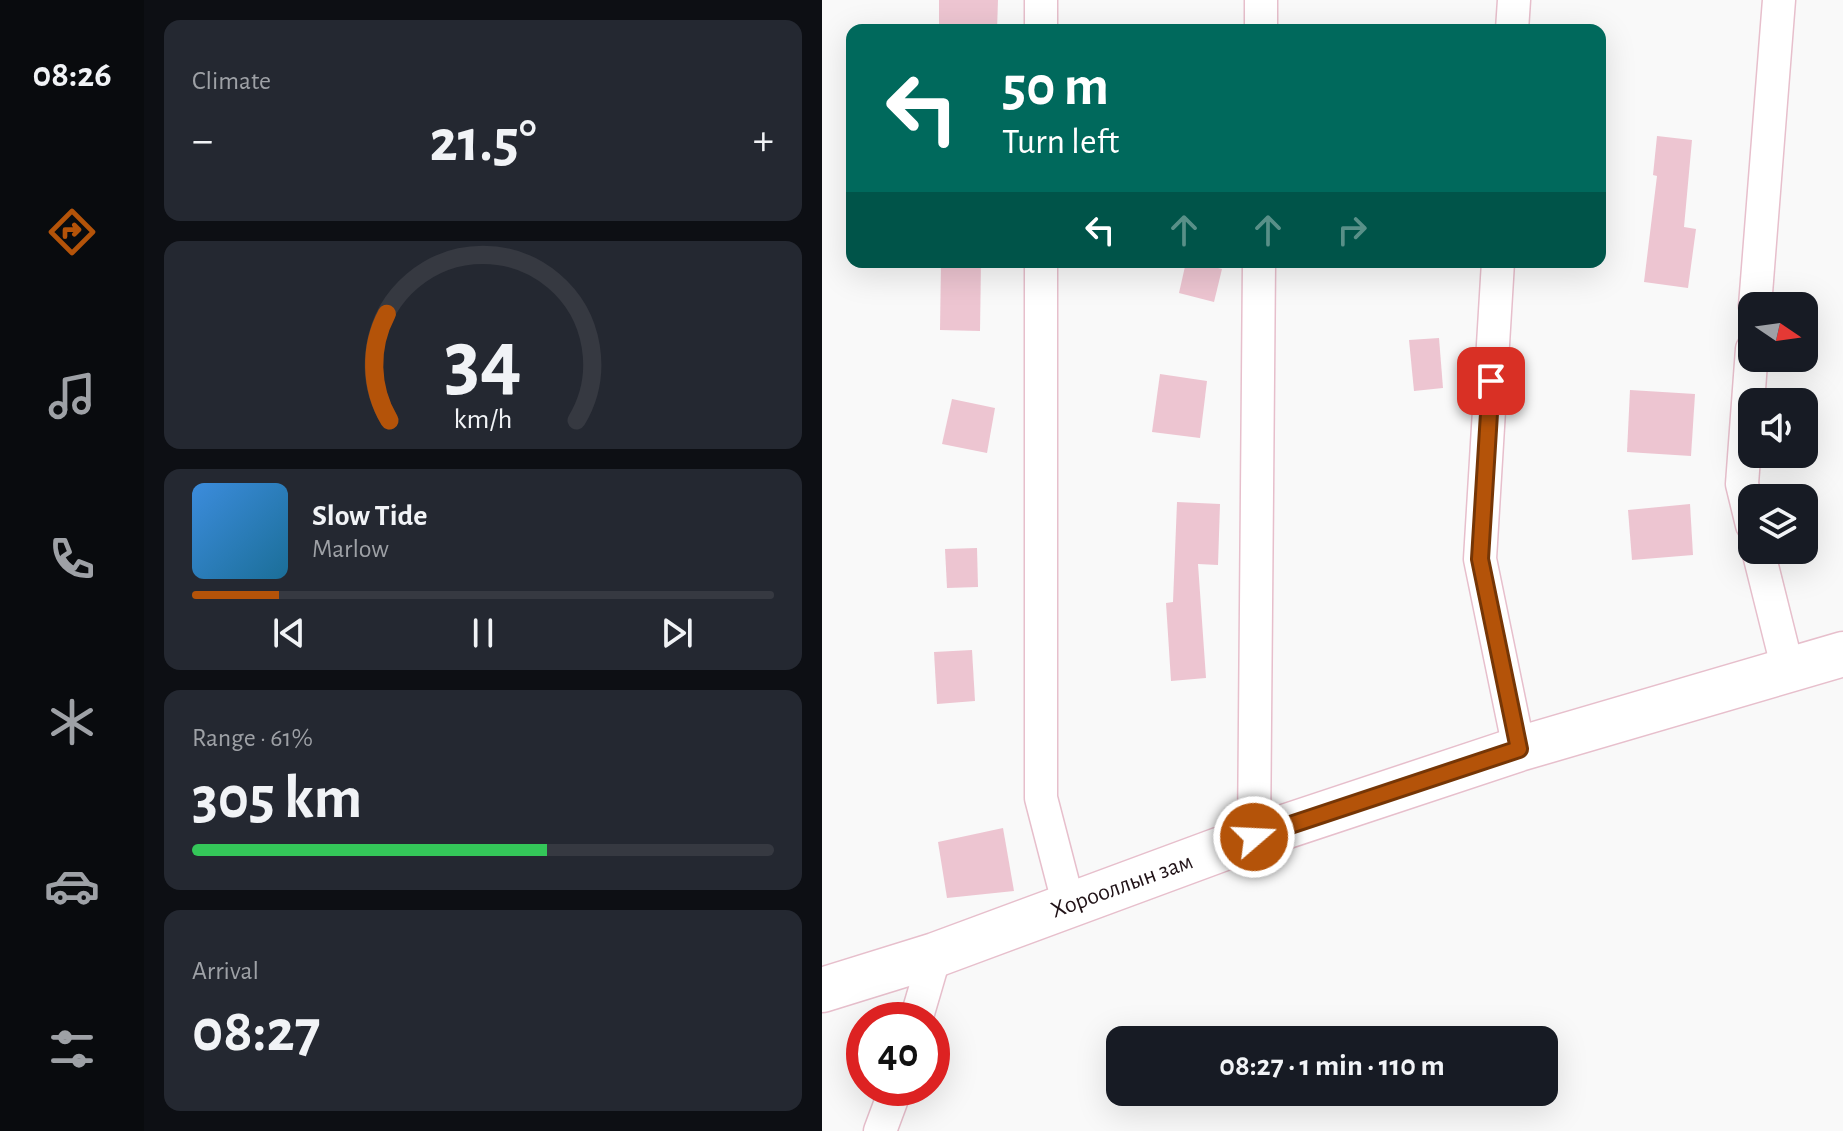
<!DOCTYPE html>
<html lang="en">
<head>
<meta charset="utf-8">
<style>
	:root { --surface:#171b24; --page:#242831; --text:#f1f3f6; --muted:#9ea1a6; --line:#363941; --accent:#b45309 }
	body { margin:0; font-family:"Alegreya Sans",sans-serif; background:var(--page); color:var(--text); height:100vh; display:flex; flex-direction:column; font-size:30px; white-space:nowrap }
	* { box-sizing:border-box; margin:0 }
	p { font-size:26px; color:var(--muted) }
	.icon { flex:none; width:44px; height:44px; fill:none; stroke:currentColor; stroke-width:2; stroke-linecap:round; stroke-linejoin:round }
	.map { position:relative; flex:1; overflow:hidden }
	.sheet { display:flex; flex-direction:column; gap:20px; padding:20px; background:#0d0f14; width:678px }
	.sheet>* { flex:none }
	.banner { position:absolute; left:24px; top:24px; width:760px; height:244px; border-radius:16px; box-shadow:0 8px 32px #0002; background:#00695c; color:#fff; overflow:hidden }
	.needle { width:52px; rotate:103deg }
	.tools { position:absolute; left:916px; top:292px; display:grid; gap:16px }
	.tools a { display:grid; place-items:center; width:80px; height:80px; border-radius:16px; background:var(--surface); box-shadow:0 8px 32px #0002; font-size:40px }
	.speed { position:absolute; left:24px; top:1002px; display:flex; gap:16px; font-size:40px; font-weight:700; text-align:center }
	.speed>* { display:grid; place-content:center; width:104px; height:104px; border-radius:50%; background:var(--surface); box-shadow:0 8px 32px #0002; line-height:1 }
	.speed .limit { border:12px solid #d22; background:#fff; color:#111 }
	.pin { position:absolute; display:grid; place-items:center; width:68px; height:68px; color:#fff; margin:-34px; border-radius:16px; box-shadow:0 4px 12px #0006 }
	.me { position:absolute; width:88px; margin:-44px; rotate:71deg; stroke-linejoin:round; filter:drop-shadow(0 0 6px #0008) }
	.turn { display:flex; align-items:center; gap:28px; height:168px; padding:0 24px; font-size:36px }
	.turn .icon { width:104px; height:104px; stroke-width:2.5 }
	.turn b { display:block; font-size:56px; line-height:68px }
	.lanes { display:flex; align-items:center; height:76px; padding:0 24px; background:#0003; justify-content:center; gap:40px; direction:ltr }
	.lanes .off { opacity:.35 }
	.big { font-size:60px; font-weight:600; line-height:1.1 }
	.sheet .widget { flex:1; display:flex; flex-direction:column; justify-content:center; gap:12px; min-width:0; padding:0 28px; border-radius:16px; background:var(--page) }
	.sheet .dial { align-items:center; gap:0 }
	.dial svg { height:208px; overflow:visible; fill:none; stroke:var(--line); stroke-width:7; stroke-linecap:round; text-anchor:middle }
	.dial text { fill:var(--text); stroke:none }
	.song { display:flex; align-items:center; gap:24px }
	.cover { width:96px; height:96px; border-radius:12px; background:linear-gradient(135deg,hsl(210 70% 55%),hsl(200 70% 35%)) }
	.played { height:8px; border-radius:4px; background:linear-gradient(90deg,var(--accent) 15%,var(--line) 15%) }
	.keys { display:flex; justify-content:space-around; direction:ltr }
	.heat { display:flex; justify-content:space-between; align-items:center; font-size:44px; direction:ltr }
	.charge { height:12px; border-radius:6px; background:linear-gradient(90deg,#34c759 61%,var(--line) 0) }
	.trip { position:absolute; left:284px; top:1026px; width:452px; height:80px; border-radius:16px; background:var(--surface); box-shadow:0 8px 32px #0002; font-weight:600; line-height:80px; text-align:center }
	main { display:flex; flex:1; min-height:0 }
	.tabs { display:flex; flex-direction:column; width:144px; justify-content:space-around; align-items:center; background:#090b0e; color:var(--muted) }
	.tabs .icon { width:56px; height:56px }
	.tabs .on { color:var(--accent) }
	.tabs b { font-size:36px; color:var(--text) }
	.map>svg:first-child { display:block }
	.building { fill:#edc5d1 }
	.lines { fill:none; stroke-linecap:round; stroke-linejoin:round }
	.street-casing { stroke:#e7bfcc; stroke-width:35 }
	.secondary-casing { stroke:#e7bfcc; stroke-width:47 }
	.street { stroke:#fff; stroke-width:32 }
	.secondary { stroke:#fff; stroke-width:44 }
	.route-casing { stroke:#753606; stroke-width:20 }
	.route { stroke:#b45309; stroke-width:14 }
	.labels { text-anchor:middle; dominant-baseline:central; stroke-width:7; stroke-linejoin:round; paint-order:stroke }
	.street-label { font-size:24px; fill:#201217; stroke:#fff }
</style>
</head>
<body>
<main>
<nav class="tabs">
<b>08:26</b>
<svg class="icon on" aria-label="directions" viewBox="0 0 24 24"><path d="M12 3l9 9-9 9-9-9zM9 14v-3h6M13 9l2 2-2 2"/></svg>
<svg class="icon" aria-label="music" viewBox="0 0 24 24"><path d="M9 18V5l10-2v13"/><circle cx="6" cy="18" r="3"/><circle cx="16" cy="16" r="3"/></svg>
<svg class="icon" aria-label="phone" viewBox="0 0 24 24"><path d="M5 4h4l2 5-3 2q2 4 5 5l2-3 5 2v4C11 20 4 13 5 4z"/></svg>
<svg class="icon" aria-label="climate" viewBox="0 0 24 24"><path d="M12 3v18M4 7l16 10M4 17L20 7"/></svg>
<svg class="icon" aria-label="car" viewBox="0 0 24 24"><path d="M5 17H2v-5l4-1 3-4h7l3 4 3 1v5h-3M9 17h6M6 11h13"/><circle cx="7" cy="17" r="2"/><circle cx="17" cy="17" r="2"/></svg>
<svg class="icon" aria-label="filters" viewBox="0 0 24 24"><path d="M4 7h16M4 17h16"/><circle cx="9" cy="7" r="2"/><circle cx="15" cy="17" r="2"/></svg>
</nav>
<section class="sheet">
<div class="widget"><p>Climate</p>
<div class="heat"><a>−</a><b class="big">21.5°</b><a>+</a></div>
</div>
<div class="widget dial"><svg viewBox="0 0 100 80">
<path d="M14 69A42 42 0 1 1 86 69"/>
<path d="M14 69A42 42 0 0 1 13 28" stroke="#b45309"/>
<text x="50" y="56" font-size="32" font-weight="700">34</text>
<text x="50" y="72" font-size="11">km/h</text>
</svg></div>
<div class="widget">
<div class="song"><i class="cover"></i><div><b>Slow Tide</b><p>Marlow</p></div></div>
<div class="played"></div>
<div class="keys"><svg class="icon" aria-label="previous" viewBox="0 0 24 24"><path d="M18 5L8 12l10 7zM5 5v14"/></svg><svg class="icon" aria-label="pause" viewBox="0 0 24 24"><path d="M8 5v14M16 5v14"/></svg><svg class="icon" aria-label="next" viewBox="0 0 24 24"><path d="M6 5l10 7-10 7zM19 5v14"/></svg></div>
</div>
<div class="widget"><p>Range · 61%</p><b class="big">305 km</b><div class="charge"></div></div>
<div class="widget"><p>Arrival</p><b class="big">08:27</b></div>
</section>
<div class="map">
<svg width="1021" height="1131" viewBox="0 0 1021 1131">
	<rect width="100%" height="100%" fill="#f9f9f9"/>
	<g class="building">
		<polygon points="117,0 176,0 175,30 117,30"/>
		<polygon points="835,136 870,140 862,227 874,229 866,288 822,282 835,176 831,175"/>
		<polygon points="119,262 159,262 158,331 118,330"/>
		<polygon points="364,262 372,262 400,269 392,302 357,293"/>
		<polygon points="617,338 621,388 592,391 587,340"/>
		<polygon points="338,374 385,381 378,438 330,432"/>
		<polygon points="808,390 873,394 869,456 805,452"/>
		<polygon points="130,399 173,408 165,453 120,444"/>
		<polygon points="355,502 398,504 396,565 376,564 384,678 349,681 344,603 351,602"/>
		<polygon points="868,504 871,555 810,560 806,510"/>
		<polygon points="155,548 156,587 125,588 123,549"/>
		<polygon points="150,650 153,701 115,704 112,652"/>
		<polygon points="181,828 192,891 125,898 116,842"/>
	</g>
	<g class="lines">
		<g class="street-casing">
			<g id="street">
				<polyline points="219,0 219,30"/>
				<polyline points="439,30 439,0"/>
				<polyline points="690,30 692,0"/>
				<polyline points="219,262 219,798 247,906"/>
				<polyline points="676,262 658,559 697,749"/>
				<polyline points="933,306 957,0"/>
				<polyline points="930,349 920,484 930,525"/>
				<polyline points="936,550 966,670"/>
				<polyline points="432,837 437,262"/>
				<polyline points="94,1020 113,955"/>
				<polyline points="58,1131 74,1088"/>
			</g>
		</g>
		<g class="secondary-casing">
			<polyline id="secondary" points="0,990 113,955 432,837 697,749 1021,654"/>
		</g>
		<use href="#street" class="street"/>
		<use href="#secondary" class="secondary"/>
	</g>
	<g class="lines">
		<g class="route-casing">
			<polyline id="route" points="432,837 697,749 658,559 669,381"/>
		</g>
		<use href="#route" class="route"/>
	</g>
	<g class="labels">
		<g class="street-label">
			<text transform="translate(300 886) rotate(-20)">Хорооллын зам</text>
		</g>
	</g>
</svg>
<div class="tools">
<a><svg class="needle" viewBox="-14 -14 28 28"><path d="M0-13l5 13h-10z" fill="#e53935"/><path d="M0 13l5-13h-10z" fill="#9ea1a6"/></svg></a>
<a><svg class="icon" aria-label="sound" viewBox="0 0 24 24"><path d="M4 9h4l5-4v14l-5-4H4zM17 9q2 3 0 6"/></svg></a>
<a><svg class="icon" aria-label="layers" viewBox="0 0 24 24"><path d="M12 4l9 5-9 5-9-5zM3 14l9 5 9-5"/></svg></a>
</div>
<div class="speed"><div class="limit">40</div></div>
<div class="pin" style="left:669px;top:381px;background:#d93025"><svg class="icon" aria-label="arrive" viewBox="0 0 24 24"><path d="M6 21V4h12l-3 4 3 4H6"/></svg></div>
<svg class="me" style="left:432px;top:837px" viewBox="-20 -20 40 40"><circle r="17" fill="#b45309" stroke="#fff" stroke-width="3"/><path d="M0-11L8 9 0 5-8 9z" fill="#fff"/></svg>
<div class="trip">08:27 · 1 min · 110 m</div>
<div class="banner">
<div class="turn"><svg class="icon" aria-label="left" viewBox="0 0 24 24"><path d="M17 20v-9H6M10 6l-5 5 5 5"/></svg><div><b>50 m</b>Turn left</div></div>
<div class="lanes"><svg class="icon" aria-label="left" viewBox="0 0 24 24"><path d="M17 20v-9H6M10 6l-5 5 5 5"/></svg><svg class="icon off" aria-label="ahead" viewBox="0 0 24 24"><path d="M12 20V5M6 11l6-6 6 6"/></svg><svg class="icon off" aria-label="ahead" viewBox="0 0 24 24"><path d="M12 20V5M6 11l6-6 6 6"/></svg><svg class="icon off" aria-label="right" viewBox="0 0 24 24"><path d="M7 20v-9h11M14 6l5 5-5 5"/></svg></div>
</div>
</div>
</main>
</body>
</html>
